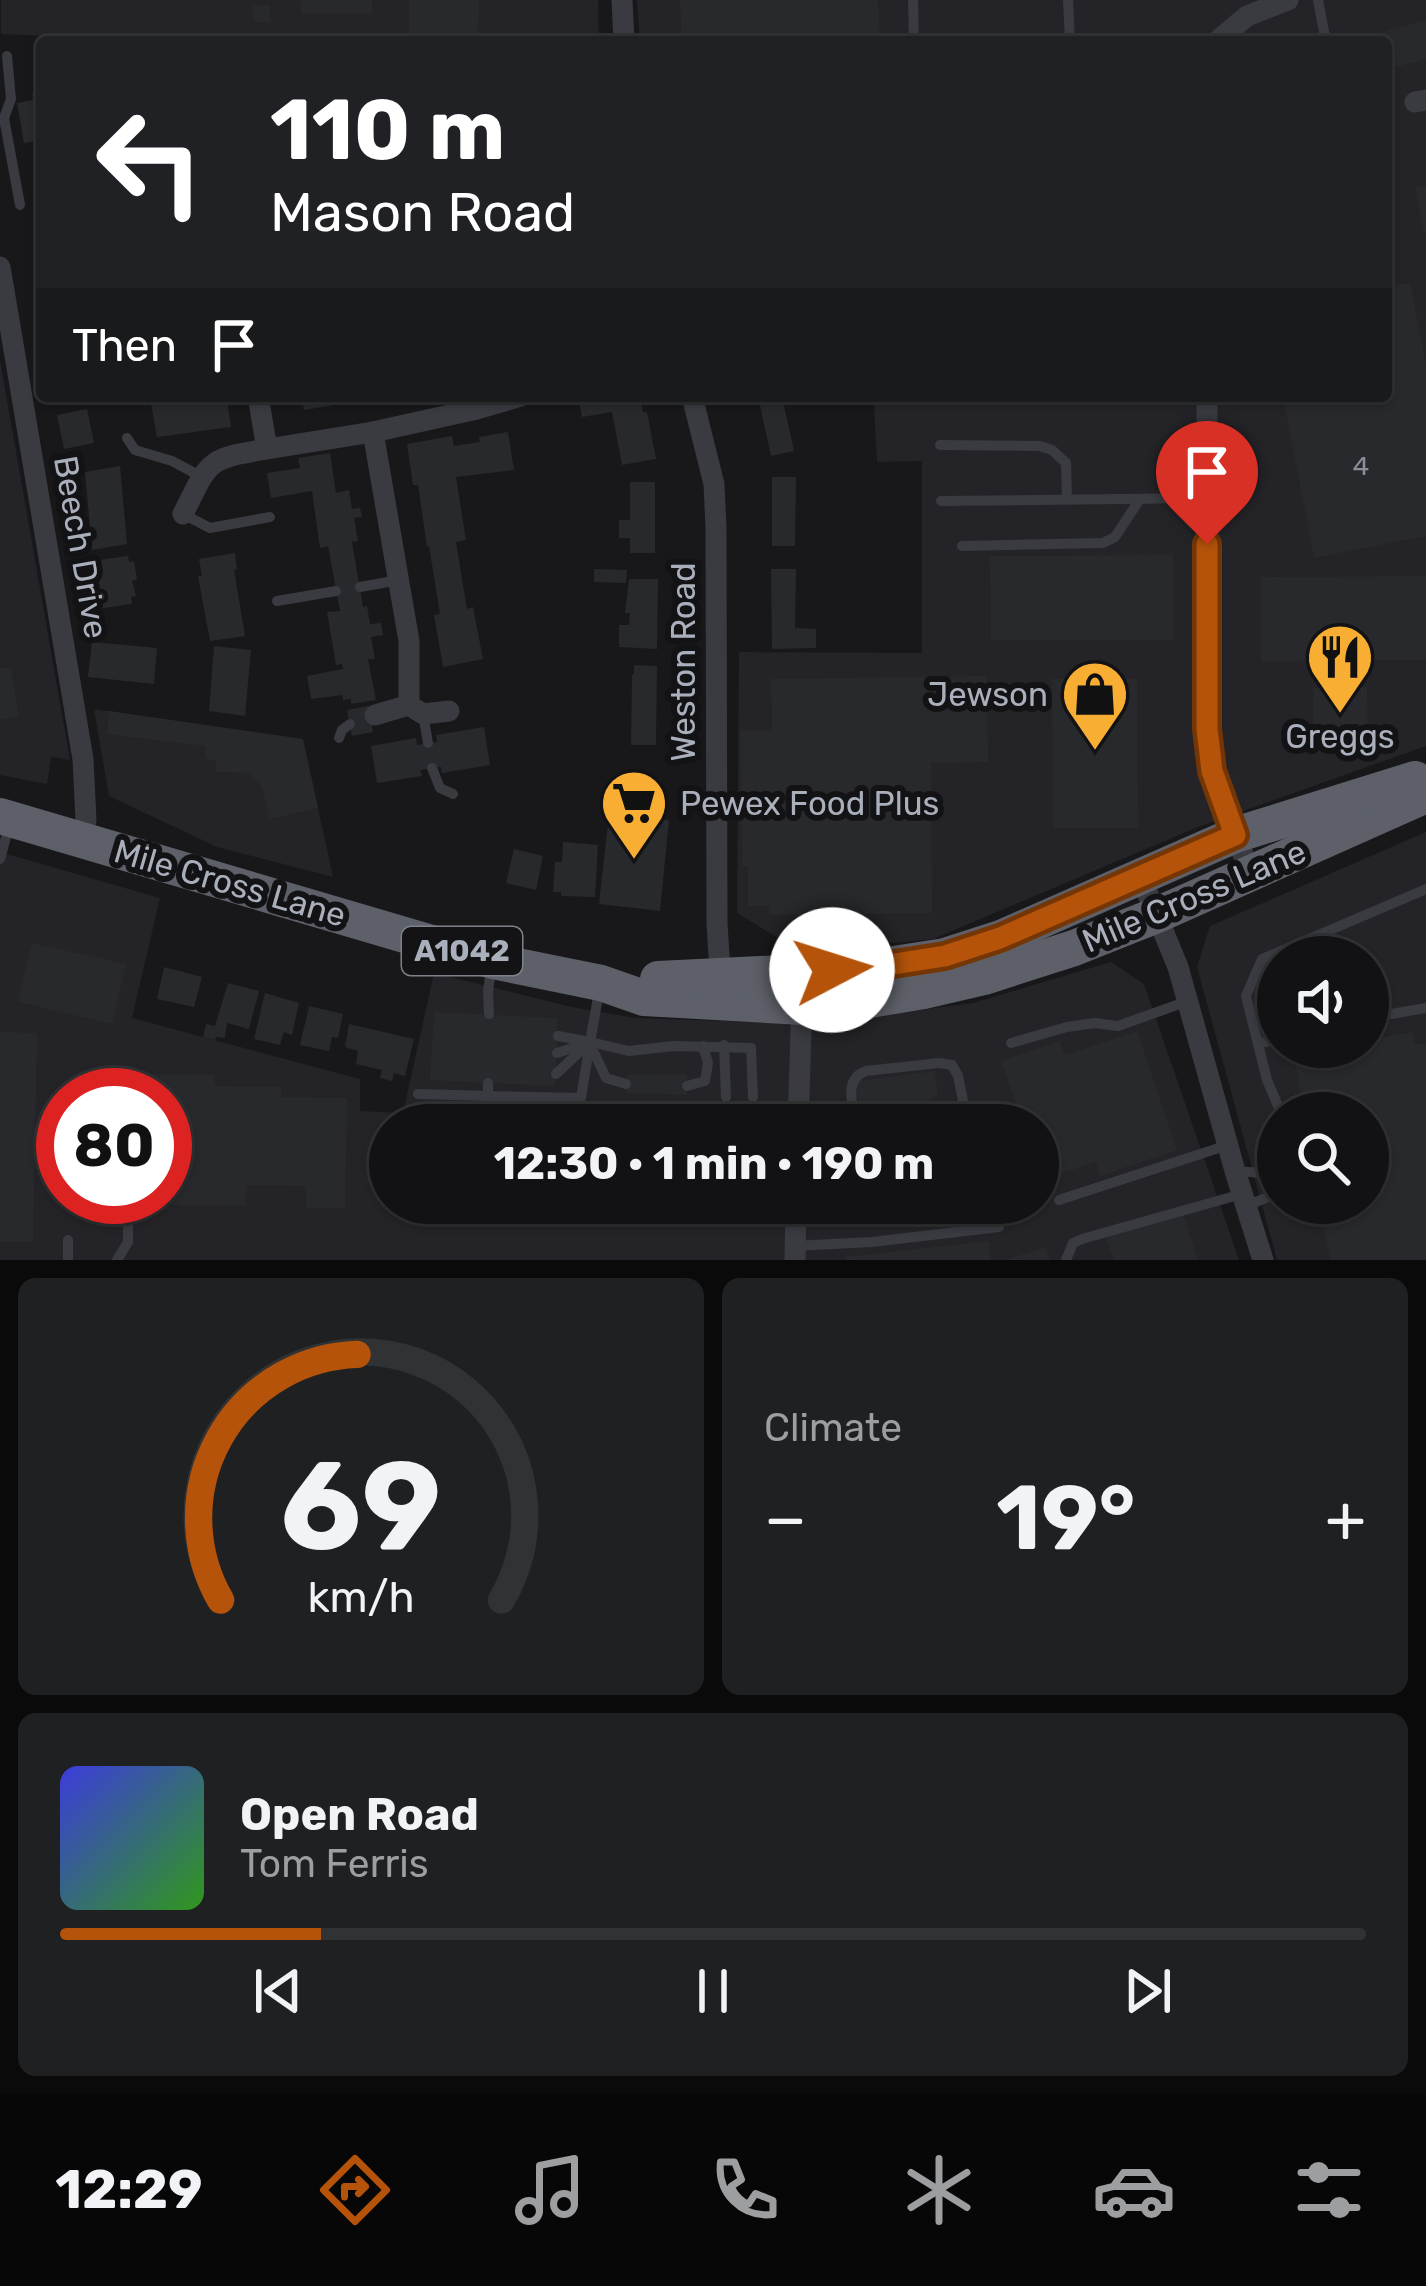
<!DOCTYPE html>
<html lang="en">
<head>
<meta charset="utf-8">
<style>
	:root { --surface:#121214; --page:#1f2022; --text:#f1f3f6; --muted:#9c9ea0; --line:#313234; --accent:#b45309 }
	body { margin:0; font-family:Rubik,sans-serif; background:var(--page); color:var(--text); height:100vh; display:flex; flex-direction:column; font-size:45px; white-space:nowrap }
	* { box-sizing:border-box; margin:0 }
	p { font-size:39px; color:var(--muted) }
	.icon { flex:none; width:66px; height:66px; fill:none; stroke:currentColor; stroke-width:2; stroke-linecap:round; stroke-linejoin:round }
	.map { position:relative; height:1260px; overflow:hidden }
	.details { display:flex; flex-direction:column; gap:18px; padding:18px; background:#0a0a0b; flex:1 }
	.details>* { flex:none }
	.top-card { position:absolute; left:36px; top:36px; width:1356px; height:366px; border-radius:12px; box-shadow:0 3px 9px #0004,0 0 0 3px var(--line); background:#202124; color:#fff; overflow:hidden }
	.tools { position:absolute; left:1257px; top:936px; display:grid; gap:24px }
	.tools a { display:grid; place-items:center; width:132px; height:132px; border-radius:50%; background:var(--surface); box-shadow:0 3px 9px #0004,0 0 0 3px var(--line); font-size:60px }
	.speed { position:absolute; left:36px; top:1068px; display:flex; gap:24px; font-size:60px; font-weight:700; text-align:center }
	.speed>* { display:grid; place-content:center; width:156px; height:156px; border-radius:50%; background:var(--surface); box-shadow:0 3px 9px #0004,0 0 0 3px var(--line); line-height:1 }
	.speed .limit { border:18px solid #d22; background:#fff; color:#111 }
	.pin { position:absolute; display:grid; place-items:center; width:102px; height:102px; color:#fff; margin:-123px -51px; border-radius:50% 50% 50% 0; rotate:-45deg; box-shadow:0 0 12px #0007 }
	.pin .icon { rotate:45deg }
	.me { position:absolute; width:132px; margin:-66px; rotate:85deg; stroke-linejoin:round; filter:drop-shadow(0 0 9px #0008) }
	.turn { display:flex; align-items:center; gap:42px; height:252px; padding:0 36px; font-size:54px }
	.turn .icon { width:156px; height:156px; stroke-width:2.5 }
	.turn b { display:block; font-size:84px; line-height:102px }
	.then { display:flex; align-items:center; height:114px; padding:0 36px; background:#0003; gap:24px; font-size:45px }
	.big { font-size:90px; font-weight:700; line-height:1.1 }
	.details .tile { flex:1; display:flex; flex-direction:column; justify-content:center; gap:18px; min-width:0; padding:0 42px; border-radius:18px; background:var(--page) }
	.details .dial { align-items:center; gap:0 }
	.dial svg { height:312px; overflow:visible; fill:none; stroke:var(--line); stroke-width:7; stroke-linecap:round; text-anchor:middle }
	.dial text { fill:var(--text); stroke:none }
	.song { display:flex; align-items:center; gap:36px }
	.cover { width:144px; height:144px; border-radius:18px; background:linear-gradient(135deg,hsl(240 70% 55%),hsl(110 70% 35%)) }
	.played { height:12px; border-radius:6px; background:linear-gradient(90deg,var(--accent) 20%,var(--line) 20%) }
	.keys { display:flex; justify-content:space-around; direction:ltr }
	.heat { display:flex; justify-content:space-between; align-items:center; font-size:66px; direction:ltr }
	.details .tiles { flex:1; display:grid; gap:18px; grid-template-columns:1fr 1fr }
	.tile:last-child { grid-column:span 2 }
	.trip { position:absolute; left:369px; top:1104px; width:690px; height:120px; border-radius:60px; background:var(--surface); box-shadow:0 3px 9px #0004,0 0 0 3px var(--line); font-weight:700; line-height:120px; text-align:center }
	.tabs { display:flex; height:192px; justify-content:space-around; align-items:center; background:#070708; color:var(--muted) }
	.tabs .icon { width:84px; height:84px }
	.tabs .selected { color:var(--accent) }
	.tabs b { font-size:54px; color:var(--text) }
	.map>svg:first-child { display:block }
	.built { fill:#242428; fill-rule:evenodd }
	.building { fill:#28292c }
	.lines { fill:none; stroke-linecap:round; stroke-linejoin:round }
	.service { stroke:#393b40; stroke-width:10 }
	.minor { stroke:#393b40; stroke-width:21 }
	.trunk { stroke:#5d6068; stroke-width:36 }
	.route-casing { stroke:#753606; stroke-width:30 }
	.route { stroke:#b45309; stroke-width:21 }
	.labels { text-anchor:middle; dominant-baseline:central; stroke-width:12; stroke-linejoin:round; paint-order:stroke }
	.number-label { font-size:27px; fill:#8a8e97 }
	.shield { fill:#131316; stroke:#7d818a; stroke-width:3 }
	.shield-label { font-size:30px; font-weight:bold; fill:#aab0bb }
	.street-label { font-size:33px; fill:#aab0bb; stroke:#131316 }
	.poi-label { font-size:33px; fill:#aab0bb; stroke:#131316; text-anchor:end }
</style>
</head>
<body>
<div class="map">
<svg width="1426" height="1260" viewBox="0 0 1426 1260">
	<rect width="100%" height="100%" fill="#18181b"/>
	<g class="built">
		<polygon points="1,0 598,0 599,42 190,42 1,34"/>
		<polygon points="637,0 1426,0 1426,746 1198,827 933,939 801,952 737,913 739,652 922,653 922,461 877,462 874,403 862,404 861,396 1386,396 1386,42 640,42"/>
		<polygon points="0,360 70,760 51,757 47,784 0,775"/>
		<polygon points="94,709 303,739 333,877 217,847 109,796"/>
		<path d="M1426,832V1260H1277L1197,967L1210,926ZM1278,957H1368V1047H1278ZM1278,1113H1368V1203H1278Z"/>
		<path d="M0,852L160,898L132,1018L360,1079V1111L403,1113L434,973L572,1007L635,1018L757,1022L844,1020L973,1003L1111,962L1144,984L1239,1260H0ZM63,1095H165V1197H63ZM390,1125H1038V1203H390Z"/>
	</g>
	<g class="building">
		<rect x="301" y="0" width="71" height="13"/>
		<polygon points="409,0 479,0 478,42 409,42"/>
		<polygon points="680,0 878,0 880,42 682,42"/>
		<polygon points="270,5 270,22 254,22 253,6"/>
		<polygon points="1426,20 1426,59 1389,69 1386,42 1382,42 1379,33"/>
		<polygon points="42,92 42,140 24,143 17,103 33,100 32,94"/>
		<polygon points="1426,186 1426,233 1424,233 1415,188"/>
		<polygon points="1410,283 1426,365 1426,536 1314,558 1283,396 1386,396 1386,287"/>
		<polygon points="154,396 226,396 231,427 157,437 150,398"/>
		<polygon points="302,396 332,396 334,405 304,410"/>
		<polygon points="578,396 640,396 643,412 647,412 656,459 622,465 612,412 582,417"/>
		<polygon points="758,396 782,396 794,451 771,456"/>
		<polygon points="87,409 94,443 64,449 57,415"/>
		<polygon points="508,432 514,470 456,477 466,540 456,542 467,609 473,607 483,659 443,667 434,615 440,614 429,546 427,547 418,485 413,485 407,444 452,436 454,446 480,442 479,437"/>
		<polygon points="330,453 336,493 349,490 352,509 360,508 362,517 354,518 358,541 352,542 363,607 367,606 370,624 381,623 383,635 371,637 375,659 368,659 376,700 351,704 351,699 343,700 343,695 311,699 307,676 343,669 342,664 336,665 327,612 340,611 328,546 320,548 312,491 271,498 267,473 300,468 298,458"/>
		<polygon points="120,466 127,544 92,550 85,472"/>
		<polygon points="772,477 796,477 795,546 772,546"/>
		<polygon points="630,482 655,482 655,553 630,553 630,538 619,538 619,520 630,520"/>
		<polygon points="235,553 237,569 234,570 245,636 210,641 198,576 202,576 199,559"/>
		<polygon points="1173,555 1174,640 991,640 990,556"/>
		<polygon points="128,556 129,562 134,561 137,580 132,581 136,596 131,597 132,604 97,609 94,594 98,593 92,561"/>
		<polygon points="594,569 627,570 626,583 594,582"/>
		<polygon points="771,569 796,569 795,628 816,629 816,648 772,649"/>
		<polygon points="1426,576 1426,660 1261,661 1261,577"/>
		<polygon points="629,579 658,579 657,649 619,647 619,625 629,625 630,613 625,613"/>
		<polygon points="92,642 157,648 154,684 88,677"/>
		<polygon points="214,646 251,650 245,716 209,711"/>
		<polygon points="634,665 657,666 656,745 631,745 632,675 634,674"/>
		<polygon points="11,667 19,717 0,720 0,669"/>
		<polygon points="987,676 988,762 931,763 932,913 769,915 769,906 748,906 748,866 742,866 740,731 772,731 771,679"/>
		<polygon points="1052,679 1137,679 1138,828 1053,828"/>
		<polygon points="1367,687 1368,744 1313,744 1313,688"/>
		<polygon points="368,706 373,732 352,736 347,710"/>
		<polygon points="109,711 303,739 318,808 270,819 262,787 248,773 215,772 216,761 205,758 206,746 107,734"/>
		<polygon points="484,727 490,765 442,773 441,767 420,770 422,776 377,783 371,746 416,738 417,745 437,742 436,735"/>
		<polygon points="609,814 669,820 660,911 599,904"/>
		<polygon points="563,842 598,845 595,897 561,896 561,892 553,892 555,862 562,862"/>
		<polygon points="514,849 543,856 536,890 506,883"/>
		<polygon points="32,943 126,964 112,1024 18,1002"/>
		<polygon points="164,967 202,977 194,1007 157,999"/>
		<polygon points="228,983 259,991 249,1029 227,1023 225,1038 216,1037 215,1040 203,1037 206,1024 215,1026"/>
		<polygon points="265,993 299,1003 292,1035 284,1032 280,1045 254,1039"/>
		<polygon points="309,1006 343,1014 338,1038 332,1037 329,1051 300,1045"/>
		<polygon points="434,1012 558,1018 555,1086 430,1080"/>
		<polygon points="349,1024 414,1039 405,1076 394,1073 392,1081 380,1078 382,1070 356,1064 358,1051 345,1047"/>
		<polygon points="1137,1031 1177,1150 1100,1176 1096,1162 1041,1180 1038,1171 1038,1125 1023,1125 1001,1061 1060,1041 1065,1055"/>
		<polygon points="0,1032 37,1033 33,1242 0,1242"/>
		<polygon points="1413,1032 1415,1045 1426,1043 1426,1260 1330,1260 1320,1203 1368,1203 1368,1113 1304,1113 1296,1066 1350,1056 1349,1047 1368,1047 1368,1040"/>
		<polygon points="935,1071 938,1096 931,1097 932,1103 946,1100 949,1121 942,1122 943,1125 867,1125 864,1105 859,1105 856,1081"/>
		<polygon points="144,1074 215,1075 214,1086 282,1087 281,1097 347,1098 345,1208 306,1208 306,1186 247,1185 246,1206 172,1205 172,1184 165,1184 165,1095 144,1095"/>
		<polygon points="627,1074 687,1075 687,1095 626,1093"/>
		<polygon points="626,1102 766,1103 766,1125 596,1125 596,1116 626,1116"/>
		<polygon points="1183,1213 1198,1260 1114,1260 1106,1238"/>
		<polygon points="989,1241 991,1260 846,1260 846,1257"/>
		<polygon points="1046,1247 1050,1260 1008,1260 1008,1259"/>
	</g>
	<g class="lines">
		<g class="service">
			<polyline points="913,0 914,42"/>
			<polyline points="1068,0 1070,42"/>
			<polyline points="1318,0 1326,42"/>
			<polyline points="7,56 11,99 4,118 20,205"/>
			<polyline points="127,438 135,450 172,461 202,477"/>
			<polyline points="940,445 1040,446 1052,450 1066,463 1067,499"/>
			<polyline points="941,501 1206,498"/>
			<polyline points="183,514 210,528 270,517"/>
			<polyline points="962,546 1103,543 1115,537 1140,499"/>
			<polyline points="360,587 399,580"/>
			<polyline points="277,601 336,591"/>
			<polyline points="423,714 428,743"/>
			<polyline points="339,738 342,730 350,724"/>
			<polyline points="432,768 440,788 453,794"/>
			<polyline points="0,859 10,823"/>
			<polyline points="489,1014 488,991 491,970"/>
			<polyline points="1368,1018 1426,1008"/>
			<polyline points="558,1036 590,1042 599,992"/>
			<polyline points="1011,1043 1067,1027 1094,1023 1118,1026 1188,1001"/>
			<polyline points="1259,1043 1278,1040"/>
			<polyline points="724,1045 726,1097"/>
			<polyline points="591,1046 606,1078 626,1084"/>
			<polyline points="556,1074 590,1042 557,1053"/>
			<polyline points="488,1083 488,1096 581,1098 590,1042 629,1051 673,1046 751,1048 753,1097"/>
			<polyline points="687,1086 705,1081 708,1063 703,1046"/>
			<polyline points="418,1094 488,1096"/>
			<polyline points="1281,1113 1267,1080 1246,996 1262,959 1426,889"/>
			<path d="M856,1125C853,1105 843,1079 866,1071L939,1063L952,1065L958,1076L965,1111"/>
			<polyline points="1235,1171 1262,1173 1278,1168"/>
			<polyline points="1059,1200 1228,1145"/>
			<polyline points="1246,1206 1278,1193"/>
			<polyline points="68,1240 68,1260"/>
			<polyline points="794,1246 872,1242 999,1227"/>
			<polyline points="117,1260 128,1242 128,1223"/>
			<polyline points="1066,1260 1073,1243 1082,1239 1242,1194"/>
		</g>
		<g class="minor">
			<polyline points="622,0 624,42"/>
			<polyline points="1216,42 1247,16 1288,0"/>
			<polyline points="1415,102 1426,100"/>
			<polyline points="0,267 83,759 86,820 82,840"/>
			<polyline points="258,396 267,449 373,432"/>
			<polyline points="692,396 714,484 716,528 717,924 721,986"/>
			<polyline points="1207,396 1207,729 1212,771 1250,873"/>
			<path d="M183,514C210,460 206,459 267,449"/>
			<polyline points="449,711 423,714 409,705 409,641 373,432 477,409 521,396"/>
			<polyline points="375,715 409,705"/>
			<polyline points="1140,875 1178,967 1235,1171 1263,1260"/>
			<polyline points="798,1125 802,1000"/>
			<polyline points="795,1260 796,1203"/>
		</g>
		<g class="trunk">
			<polyline points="0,816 493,961 601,983 644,998 803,1007 851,1003 924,991 984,977 1074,948 1157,915 1426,795"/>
			<polyline points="658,979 862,969 945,956 1001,938 1235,835 1415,779"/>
		</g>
	</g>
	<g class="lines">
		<g class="route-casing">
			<polyline id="route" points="832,970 862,969 945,956 1000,938 1235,835 1212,771 1207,729 1207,544"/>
		</g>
		<use href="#route" class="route"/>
	</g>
	<defs>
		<g id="restaurant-pin" transform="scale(3.45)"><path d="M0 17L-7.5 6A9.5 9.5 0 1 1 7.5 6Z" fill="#f8ae33" stroke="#131316"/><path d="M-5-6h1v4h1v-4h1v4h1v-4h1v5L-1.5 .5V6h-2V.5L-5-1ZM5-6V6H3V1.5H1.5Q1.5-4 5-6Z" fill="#111"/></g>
		<g id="shop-pin" transform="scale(3.45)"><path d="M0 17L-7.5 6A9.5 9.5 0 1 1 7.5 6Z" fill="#f8ae33" stroke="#131316"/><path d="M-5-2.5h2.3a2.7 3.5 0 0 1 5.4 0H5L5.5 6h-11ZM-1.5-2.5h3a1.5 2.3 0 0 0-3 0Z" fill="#111"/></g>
		<g id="supermarket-pin" transform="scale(3.45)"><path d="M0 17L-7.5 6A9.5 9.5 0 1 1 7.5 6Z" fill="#f8ae33" stroke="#131316"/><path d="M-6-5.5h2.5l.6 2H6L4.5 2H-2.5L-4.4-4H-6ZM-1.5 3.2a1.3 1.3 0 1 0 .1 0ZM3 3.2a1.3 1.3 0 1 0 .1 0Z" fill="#111"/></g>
	</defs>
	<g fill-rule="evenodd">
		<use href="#restaurant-pin" x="1340" y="657"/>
		<use href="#shop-pin" x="1095" y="694"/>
		<use href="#supermarket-pin" x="634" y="803"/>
	</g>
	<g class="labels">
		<g class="number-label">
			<text x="1361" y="466">4</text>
		</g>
		<rect class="shield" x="402" y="927" width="120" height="48" rx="9"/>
		<g class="shield-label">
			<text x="462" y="951">A1042</text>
		</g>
		<g class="street-label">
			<text transform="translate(81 547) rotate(80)">Beech Drive</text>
			<text transform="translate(683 662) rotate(-90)">Weston Road</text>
			<text transform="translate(230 883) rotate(16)">Mile Cross Lane</text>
			<text transform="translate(1194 896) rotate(-23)">Mile Cross Lane</text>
		</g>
		<g class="poi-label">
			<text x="1048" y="694">Jewson</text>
			<text x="1340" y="736" text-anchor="middle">Greggs</text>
			<text x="680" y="803" text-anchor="start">Pewex Food Plus</text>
		</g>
	</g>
</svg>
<div class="tools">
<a><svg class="icon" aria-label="sound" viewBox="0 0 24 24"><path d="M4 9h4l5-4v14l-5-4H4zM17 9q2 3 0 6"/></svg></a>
<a><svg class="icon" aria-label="search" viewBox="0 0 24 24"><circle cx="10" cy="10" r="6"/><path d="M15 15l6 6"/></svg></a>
</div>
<div class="speed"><div class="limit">80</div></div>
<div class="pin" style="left:1207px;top:544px;background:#d93025"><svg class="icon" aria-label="arrive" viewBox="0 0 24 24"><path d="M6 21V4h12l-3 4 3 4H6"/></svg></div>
<svg class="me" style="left:832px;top:970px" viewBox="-20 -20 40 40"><circle r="19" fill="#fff"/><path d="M0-13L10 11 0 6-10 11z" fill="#b45309"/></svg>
<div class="trip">12:30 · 1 min · 190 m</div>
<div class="top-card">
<div class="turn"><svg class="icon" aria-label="left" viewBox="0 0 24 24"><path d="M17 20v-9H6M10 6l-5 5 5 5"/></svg><div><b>110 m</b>Mason Road</div></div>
<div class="then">Then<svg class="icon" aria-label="arrive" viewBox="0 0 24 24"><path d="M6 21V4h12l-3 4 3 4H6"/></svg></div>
</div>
</div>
<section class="details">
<div class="tiles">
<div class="tile dial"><svg viewBox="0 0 100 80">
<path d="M14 69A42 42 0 1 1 86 69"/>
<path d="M14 69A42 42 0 0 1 49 6" stroke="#b45309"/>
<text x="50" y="56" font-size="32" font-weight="700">69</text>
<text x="50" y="72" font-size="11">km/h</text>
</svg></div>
<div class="tile"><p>Climate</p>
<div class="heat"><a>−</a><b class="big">19°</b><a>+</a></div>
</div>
<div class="tile">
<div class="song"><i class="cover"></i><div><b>Open Road</b><p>Tom Ferris</p></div></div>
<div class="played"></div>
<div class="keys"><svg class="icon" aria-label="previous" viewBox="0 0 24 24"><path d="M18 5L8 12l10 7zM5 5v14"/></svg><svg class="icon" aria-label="pause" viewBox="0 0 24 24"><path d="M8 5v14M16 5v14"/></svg><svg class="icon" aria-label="next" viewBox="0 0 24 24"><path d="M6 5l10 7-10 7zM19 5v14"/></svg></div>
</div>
</div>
</section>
<nav class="tabs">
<b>12:29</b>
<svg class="icon selected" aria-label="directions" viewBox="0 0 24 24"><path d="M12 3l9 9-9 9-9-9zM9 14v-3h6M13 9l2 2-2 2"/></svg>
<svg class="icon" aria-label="music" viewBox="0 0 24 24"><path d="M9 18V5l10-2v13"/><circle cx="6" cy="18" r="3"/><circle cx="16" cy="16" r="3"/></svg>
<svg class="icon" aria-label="phone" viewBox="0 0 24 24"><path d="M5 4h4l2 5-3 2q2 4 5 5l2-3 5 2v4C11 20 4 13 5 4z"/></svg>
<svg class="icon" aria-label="climate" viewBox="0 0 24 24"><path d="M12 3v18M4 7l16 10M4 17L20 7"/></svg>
<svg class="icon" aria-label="car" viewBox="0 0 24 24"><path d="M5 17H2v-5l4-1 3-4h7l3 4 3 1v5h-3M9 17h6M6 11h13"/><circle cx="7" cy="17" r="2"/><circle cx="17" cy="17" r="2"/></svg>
<svg class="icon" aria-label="filters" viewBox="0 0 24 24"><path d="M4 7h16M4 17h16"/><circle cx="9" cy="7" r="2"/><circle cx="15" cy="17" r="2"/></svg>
</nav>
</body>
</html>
